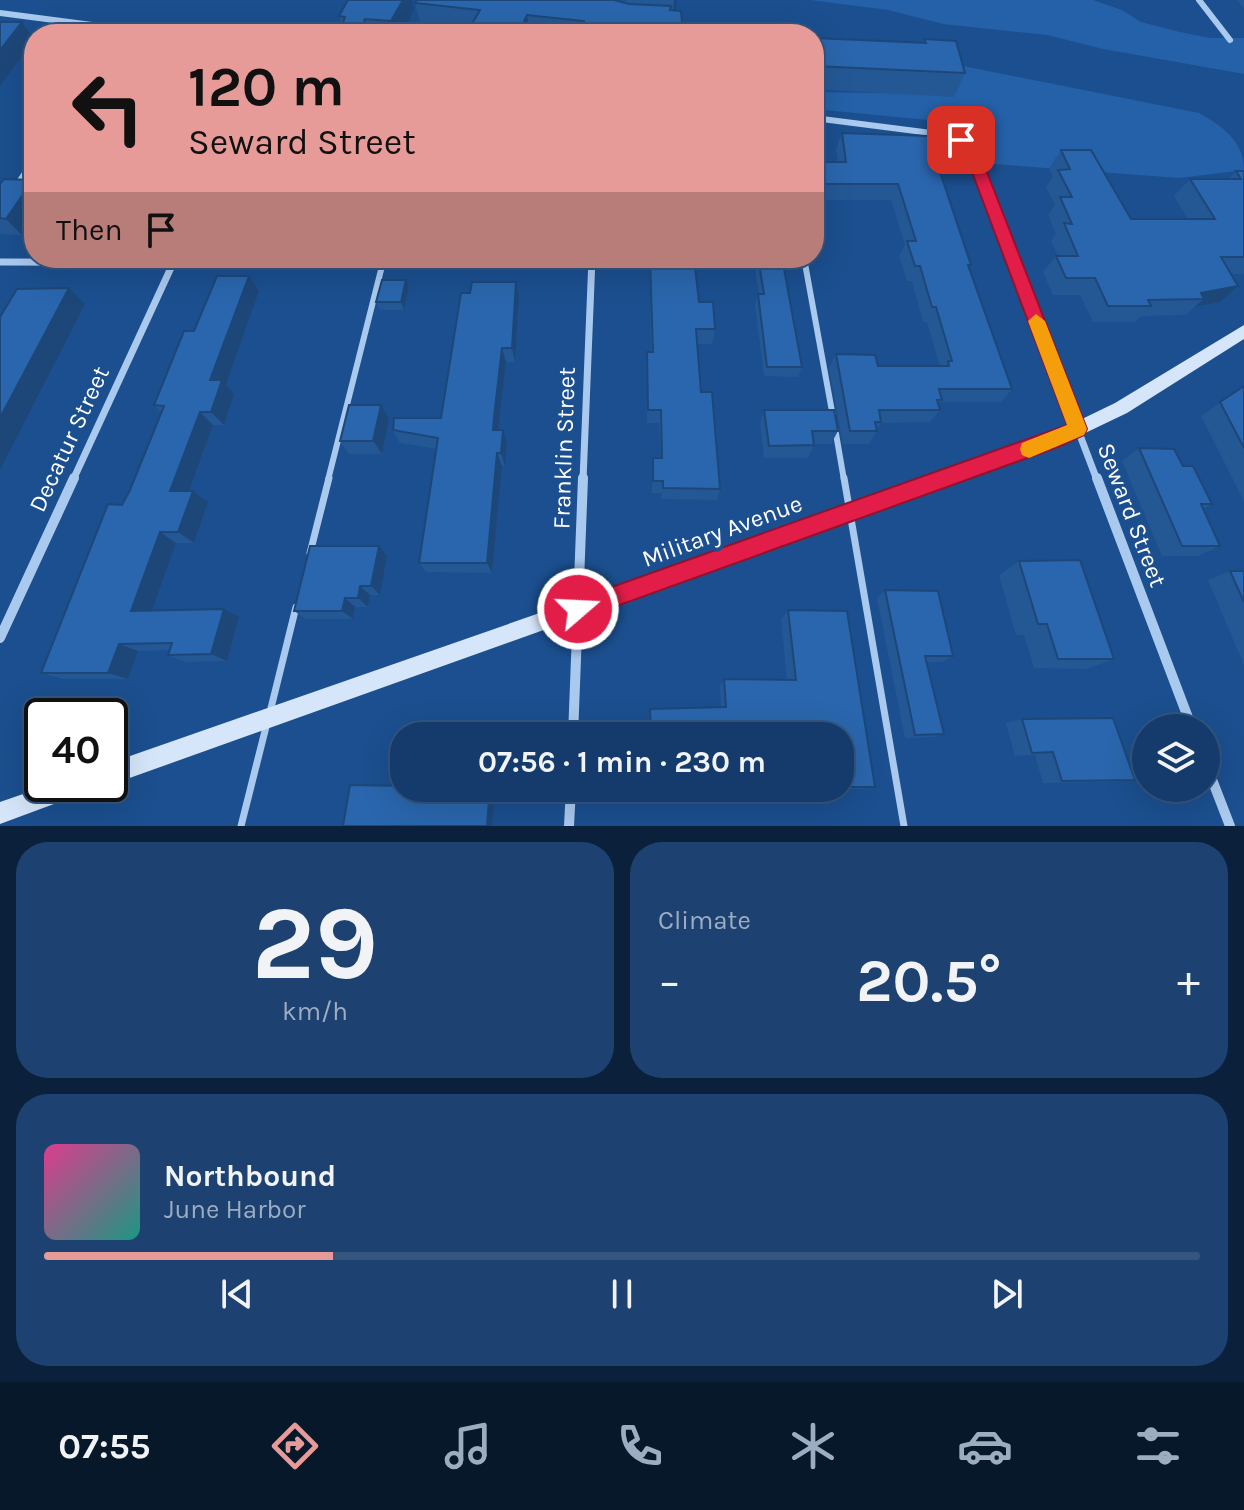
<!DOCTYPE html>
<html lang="en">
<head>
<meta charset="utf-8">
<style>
	:root { --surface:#143b6b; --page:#1d4271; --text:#f1f3f6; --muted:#9dadc1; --line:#33557e; --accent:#e69b98 }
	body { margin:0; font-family:Karla,sans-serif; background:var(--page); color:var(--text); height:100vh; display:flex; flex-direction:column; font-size:30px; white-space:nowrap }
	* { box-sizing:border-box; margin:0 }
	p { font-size:26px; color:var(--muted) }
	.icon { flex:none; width:44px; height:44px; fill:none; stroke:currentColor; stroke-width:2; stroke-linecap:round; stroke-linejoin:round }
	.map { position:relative; height:826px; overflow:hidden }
	.drawer { display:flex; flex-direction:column; gap:16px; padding:16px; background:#0b203b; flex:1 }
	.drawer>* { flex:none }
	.guide { position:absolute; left:24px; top:24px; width:800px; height:244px; border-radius:32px; box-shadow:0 8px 32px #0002,0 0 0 2px var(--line); background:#e69b98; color:#111; overflow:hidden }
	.buttons { position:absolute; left:1132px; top:714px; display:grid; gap:16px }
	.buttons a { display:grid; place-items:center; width:88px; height:88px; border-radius:50%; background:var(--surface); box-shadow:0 8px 32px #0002,0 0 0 2px var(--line); font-size:40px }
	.speed { position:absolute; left:24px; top:698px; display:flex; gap:16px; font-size:40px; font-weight:700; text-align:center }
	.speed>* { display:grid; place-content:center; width:104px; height:104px; border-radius:50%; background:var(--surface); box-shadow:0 8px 32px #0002,0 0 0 2px var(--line); line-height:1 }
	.speed .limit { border:4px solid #111; border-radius:12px; background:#fff; color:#111 }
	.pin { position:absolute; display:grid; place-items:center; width:68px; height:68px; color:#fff; margin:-34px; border-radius:16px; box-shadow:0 4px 12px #0006 }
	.me { position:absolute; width:88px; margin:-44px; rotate:71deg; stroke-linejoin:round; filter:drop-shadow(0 0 6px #0008) }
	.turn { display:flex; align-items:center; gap:28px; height:168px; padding:0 32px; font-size:36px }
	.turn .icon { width:104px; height:104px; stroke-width:2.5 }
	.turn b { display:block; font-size:56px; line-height:68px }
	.then { display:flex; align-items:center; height:76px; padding:0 32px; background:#0003; gap:16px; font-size:30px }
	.big { font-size:60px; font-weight:700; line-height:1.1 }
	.drawer .card { flex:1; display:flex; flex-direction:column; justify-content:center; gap:12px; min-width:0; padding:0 28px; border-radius:32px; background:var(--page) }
	.drawer .dial { align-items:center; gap:0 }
	.dial b { font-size:104px; line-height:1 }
	.song { display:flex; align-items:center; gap:24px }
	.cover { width:96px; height:96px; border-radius:12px; background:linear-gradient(135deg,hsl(330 70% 55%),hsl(170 70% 35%)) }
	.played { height:8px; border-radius:4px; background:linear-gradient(90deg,var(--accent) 25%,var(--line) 25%) }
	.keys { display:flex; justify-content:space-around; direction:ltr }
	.heat { display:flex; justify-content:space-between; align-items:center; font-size:44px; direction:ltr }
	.drawer .tiles { flex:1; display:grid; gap:16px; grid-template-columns:1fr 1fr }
	.card:last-child { grid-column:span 2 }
	.trip { position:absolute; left:390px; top:722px; width:464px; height:80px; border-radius:32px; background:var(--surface); box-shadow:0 8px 32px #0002,0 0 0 2px var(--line); font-weight:700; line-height:80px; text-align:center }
	.tabs { display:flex; height:128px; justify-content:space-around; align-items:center; background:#08182b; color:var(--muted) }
	.tabs .icon { width:56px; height:56px }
	.tabs .on { color:var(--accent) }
	.tabs b { font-size:36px; color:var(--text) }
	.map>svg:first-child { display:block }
	.green { fill:#2461a8 }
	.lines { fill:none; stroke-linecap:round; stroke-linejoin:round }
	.lane-far2 { stroke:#a9c9ee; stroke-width:4 }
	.lane-far1 { stroke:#a9c9ee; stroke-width:6 }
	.lane { stroke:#a9c9ee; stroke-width:7 }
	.street-far2 { stroke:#a9c9ee; stroke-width:6 }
	.street-far1 { stroke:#a9c9ee; stroke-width:7 }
	.street { stroke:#a9c9ee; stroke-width:10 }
	.secondary { fill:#d6e6fa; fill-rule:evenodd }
	.wall { fill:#245895 }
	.shaded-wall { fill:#1d4779 }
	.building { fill:#2a66ad; stroke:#1d4779; stroke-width:2 }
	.route { fill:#e11d48; stroke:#92132f; stroke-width:2 }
	.slow { fill:#f59e0b }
	.labels { text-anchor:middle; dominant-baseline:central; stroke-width:8; stroke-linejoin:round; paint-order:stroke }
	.street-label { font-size:24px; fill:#fff; stroke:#1b4f8f }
</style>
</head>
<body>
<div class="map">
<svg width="1244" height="826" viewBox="0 0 1244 826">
	<rect width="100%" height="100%" fill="#1b4f8f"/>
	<g class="green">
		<polygon points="810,0 1093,0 1122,10 1141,22 1180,32 1210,38 1244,38 1244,74 1103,49 1047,35 943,24 888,10"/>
		<path d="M943,62L1199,113C1222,126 1244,141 1244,170L1179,178L994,164L980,134L959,123L814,109V92L933,94Z"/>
	</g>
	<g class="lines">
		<g class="lane-far2">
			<polyline points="674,24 733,25 765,34"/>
			<polyline points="15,186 34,158"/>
		</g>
		<g class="lane-far1">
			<polyline points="804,258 833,417"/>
			<polyline points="835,428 844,480"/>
			<polyline points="328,480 384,258"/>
		</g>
		<g class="lane">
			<polyline points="844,478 904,826"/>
			<polyline points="310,553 329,478"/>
			<polyline points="270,712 296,607"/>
			<polyline points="241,826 267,723"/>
		</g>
		<g class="street-far2">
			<polyline points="1199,0 1230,40"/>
			<polyline points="0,13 161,34"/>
			<polyline points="814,118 947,135 967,143 994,211"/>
		</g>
		<g class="street-far1">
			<polyline points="994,209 1097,480"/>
			<polyline points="0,262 592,264"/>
			<polyline points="73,480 175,259"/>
			<polyline points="583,480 592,258"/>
		</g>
		<g class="street">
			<polyline points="1097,478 1192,728"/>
			<polyline points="0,638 74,478"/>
			<polyline points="573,736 583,478"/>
			<polyline points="1206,764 1230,826"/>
			<polyline points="569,826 571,788"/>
		</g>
		<g class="secondary">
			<polygon points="1244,325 1244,339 1127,413 1058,446 110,785 109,784 110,763 1047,436 1115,403"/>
			<polygon points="52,784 93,784 89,791 0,824 0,802"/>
		</g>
	</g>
	<g class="wall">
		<polygon points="626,0 677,0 675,11 683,34 466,34 468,31 421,26 415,3 626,3"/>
		<polygon points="1237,0 1244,0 1244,9"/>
		<polygon points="414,10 402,34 339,34 342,25 339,16"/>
		<polygon points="814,38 923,43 924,39 965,73 954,97 814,89"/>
		<polygon points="842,133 928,136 971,265 969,268 1012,389 1001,402 940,402 938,405 940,410 930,422 881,423 877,429 877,431 869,444 843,444 829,368 836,354 878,366 940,366 927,322 923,322 912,281 907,281 899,256 905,245 891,200 814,200 814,162 838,162 836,149"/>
		<polygon points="1061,150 1131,219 1188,219 1174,196 1190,179 1229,179 1236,171 1244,171 1244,274 1231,274 1220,302 1194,307 1186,315 1141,316 1135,322 1093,322 1080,295 1053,295 1043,272 1056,256 1058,256 1051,241 1056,234 1048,215 1055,205 1046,187 1053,177 1049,168"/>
		<polygon points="0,184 22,235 0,234"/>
		<polygon points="649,258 694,258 699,302 715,329 712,344 697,344 701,392 720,489 717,500 661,499 662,493 652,493 653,458 661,458 659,423 647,423 647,352 651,352"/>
		<polygon points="754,258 782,258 802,367 798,377 764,376 755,305 758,294 759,294 756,276"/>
		<polygon points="516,282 519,297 515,362 506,362 498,430 507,443 505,466 502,466 492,573 426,572 419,563 437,449 400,443 393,430 441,418 470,293"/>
		<polygon points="409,288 404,310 380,310 376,302"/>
		<polygon points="259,291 226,385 234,394 224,425 213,425 189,491 193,491 208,502 194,543 176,543 152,610 239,617 227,661 185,662 168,655 170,650 138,651 128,679 63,679 41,673 130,490 161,412 154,405 194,331"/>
		<polygon points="1244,386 1244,501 1201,416"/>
		<polygon points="764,410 838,431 831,444 814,444 808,458 764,458 760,423"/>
		<polygon points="389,419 382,454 349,454 340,441"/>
		<polygon points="1139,448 1183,466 1212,504 1203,509 1220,546 1198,556 1162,556 1122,461"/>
		<polygon points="387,556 380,595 370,595 368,607 355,607 353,619 306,619 294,611"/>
		<polygon points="1019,561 1114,659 1087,669 1034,668 1024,635 1016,635 999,575"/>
		<polygon points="1230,571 1244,571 1244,665 1208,580"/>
		<polygon points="885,590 953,656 942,662 926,662 944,734 933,737 905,738 877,598"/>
		<polygon points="788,610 875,787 862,789 799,789 840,788 840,736 650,736 649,714 650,709 721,707 720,686 724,679 787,680 781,620"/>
		<polygon points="1022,719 1135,780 1113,782 1043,783 1035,755 1015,756 1006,723"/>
		<polygon points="652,788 706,788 706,790 702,792 652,793"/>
	</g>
	<g class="shaded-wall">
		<polygon points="403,0 412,0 414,10 402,34 394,34 391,21"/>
		<polygon points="674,0 677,0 676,7 673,18"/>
		<polygon points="527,15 530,34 518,34"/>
		<polygon points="365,19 369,34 360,34"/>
		<polygon points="22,22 34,40 0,86 0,50"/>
		<polygon points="33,180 34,217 22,235 6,219"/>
		<polygon points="249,276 259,291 226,385 234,394 224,425 211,412 210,380"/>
		<polygon points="406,280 409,288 404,310 401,302"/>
		<polygon points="516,282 519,297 515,362 512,348"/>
		<polygon points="1238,286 1220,302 1194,307 1204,299 1201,293"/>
		<polygon points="69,288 85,304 0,470 0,418"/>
		<polygon points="502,348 506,362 498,430 493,430 494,417"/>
		<polygon points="381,405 389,419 382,454 373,441"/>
		<polygon points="200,412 213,425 185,502 170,491"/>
		<polygon points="503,430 507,443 505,466 501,453"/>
		<polygon points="497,453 502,466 492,573 487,563"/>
		<polygon points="193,491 208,502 194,543 178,532"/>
		<polygon points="160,532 176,543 149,619 131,611"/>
		<polygon points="379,546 387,556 380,595 371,586"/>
		<polygon points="360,586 370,595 368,607 358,598"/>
		<polygon points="345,598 355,607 353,619 342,611"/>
		<polygon points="224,609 239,617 227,661 211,654"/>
		<polygon points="119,644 138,651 128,679 108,673"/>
		<polygon points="490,788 496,788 492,826 487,826"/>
	</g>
	<g class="building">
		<polygon points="348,0 403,0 391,21 365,19 360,34 339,34 345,17 339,16"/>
		<polygon points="417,0 614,0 629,4 671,6 670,10 681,11 683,34 580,34 584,21 527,15 518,34 466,34 480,10 415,3"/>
		<polygon points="0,22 22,22 0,50"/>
		<polygon points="814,38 926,43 924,39 956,41 965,73 814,66"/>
		<polygon points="842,133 928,136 971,265 968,265 1012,389 939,389 942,400 937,400 940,410 879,410 881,422 875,422 877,431 850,431 836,354 875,355 878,366 949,366 948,361 952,361 936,307 932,307 920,266 915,266 907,241 916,241 898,184 816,184 814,162 846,162"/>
		<polygon points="1061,150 1091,150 1131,219 1215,219 1190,179 1241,179 1236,171 1244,171 1244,257 1221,257 1238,286 1201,293 1204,299 1148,300 1151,306 1108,306 1095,278 1066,278 1056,256 1078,256 1064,223 1072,224 1060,197 1072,197 1058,170 1070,169"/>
		<polygon points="4,179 33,180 6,219 0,218 0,184"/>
		<polygon points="650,258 694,258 699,302 713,302 715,329 696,329 701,392 712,392 720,489 663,488 663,481 653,481 653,458 662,458 661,410 648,410 647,352 653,352"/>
		<polygon points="758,258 782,258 802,367 767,367 758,294 764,294"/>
		<polygon points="217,276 249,276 210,380 222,380 211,412 200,412 170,491 193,491 178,532 160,532 131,611 224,609 211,654 168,655 172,643 119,644 108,673 41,673 108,504 122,505 130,490 164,406 154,405 184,331 194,331"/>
		<polygon points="382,280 406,280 401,302 376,302"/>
		<polygon points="472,282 516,282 512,348 502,348 494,417 493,430 503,430 501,453 497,453 487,563 419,563 438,438 393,430 394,418 441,418 461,293 470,293"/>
		<polygon points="69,288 0,418 0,317 17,289"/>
		<polygon points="1244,386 1244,448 1220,402"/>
		<polygon points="349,405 381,405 373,441 340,441"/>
		<polygon points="764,410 834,410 838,431 812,431 814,445 769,446"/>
		<polygon points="1139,448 1174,449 1183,466 1193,466 1212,504 1201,504 1220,546 1182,546"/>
		<polygon points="310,546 379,546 371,586 360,586 358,598 345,598 342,611 294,611"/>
		<polygon points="1080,560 1114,659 1058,659 1047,624 1038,624 1019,561"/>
		<polygon points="1230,571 1244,571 1244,602"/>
		<polygon points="885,590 938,591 953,656 925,656 944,734 915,735"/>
		<polygon points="788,610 847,611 875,787 840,787 840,736 651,736 650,709 726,707 724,679 796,680"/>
		<polygon points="1113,718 1135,780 1062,781 1053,752 1032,753 1022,719"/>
		<polygon points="442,733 495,733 494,736 442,736"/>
		<polygon points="350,785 404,786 404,788 490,788 487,826 343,826"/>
		<polygon points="653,788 706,788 706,790 653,791"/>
	</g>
	<polygon class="route" points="961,135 978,149 1087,429 1084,435 1058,447 578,620 570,617 567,609 570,602 578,599 1067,425 964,151 954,140"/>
	<polygon class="slow" points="1036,314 1045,321 1087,429 1084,435 1029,458 1022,455 1020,449 1022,443 1067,425 1028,321"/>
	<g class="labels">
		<g class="street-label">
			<text transform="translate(69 439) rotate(-65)">Decatur Street</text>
			<text transform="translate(564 448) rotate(-88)">Franklin Street</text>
			<text transform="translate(1132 515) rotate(69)">Seward Street</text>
			<text transform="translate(722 531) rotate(-20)">Military Avenue</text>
		</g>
	</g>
</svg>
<div class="buttons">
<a><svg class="icon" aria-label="layers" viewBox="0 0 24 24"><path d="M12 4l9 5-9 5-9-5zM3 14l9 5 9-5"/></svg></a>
</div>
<div class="speed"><div class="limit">40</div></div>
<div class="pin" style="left:961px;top:140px;background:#d93025"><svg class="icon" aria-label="arrive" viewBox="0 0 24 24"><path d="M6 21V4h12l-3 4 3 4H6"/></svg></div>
<svg class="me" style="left:578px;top:609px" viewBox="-20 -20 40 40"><circle r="17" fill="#e11d48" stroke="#fff" stroke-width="3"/><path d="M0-11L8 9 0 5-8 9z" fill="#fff"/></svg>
<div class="trip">07:56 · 1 min · 230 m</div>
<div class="guide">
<div class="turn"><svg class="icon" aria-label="left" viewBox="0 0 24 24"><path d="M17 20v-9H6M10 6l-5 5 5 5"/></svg><div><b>120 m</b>Seward Street</div></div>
<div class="then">Then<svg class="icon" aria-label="arrive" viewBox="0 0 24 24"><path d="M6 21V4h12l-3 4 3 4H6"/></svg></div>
</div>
</div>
<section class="drawer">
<div class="tiles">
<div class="card dial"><b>29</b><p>km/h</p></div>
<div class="card"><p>Climate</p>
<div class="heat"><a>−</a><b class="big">20.5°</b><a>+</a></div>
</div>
<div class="card">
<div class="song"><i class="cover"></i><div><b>Northbound</b><p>June Harbor</p></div></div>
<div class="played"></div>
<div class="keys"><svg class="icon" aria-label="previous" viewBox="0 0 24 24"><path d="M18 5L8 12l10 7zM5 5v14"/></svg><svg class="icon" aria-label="pause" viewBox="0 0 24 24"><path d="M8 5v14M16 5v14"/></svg><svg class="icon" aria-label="next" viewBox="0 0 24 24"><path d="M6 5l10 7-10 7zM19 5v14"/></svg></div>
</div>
</div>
</section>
<nav class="tabs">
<b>07:55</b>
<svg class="icon on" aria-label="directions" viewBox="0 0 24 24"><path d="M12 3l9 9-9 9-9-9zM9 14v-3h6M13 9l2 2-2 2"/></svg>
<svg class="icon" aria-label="music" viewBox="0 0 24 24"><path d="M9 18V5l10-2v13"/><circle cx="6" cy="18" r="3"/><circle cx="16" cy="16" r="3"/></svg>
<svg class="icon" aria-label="phone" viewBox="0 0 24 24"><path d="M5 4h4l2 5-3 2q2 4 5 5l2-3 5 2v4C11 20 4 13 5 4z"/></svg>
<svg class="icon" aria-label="climate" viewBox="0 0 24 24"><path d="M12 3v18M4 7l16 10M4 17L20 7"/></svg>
<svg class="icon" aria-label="car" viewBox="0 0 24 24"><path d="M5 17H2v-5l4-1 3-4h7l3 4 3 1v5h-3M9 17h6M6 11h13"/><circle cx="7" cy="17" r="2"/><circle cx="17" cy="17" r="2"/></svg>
<svg class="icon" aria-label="filters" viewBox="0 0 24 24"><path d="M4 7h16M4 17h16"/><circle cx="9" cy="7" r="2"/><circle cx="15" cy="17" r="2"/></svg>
</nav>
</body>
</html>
